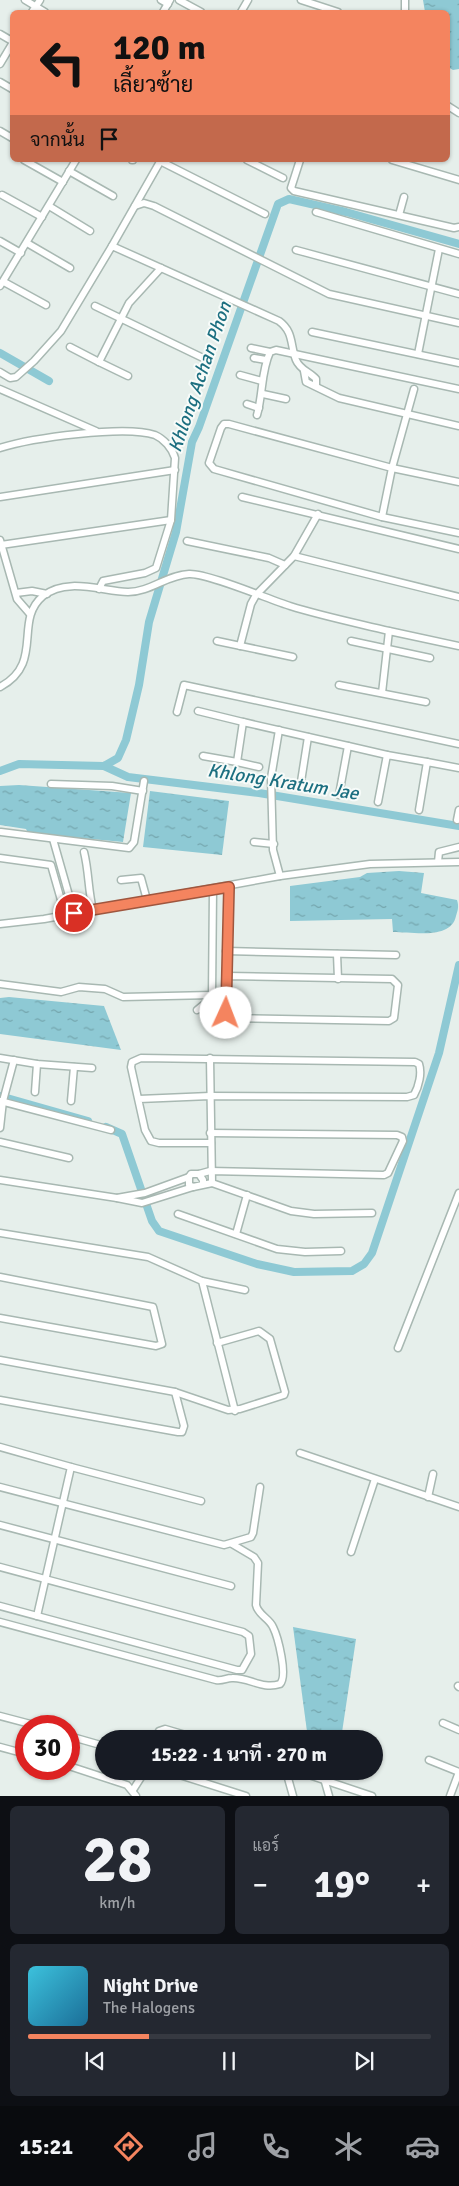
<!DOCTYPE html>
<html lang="th">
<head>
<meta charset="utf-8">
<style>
	:root { --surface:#171b24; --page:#242831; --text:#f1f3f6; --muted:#9ea1a6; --line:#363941; --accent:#f4845f }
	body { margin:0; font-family:Signika,Sarabun,sans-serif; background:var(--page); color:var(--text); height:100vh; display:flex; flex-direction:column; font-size:19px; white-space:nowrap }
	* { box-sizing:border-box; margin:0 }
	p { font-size:16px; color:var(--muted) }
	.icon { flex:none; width:28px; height:28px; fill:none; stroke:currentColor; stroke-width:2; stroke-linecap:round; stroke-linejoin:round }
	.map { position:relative; height:1796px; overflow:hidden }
	.sheet { display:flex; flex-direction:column; gap:10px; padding:10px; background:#0d0f14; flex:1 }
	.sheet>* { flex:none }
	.hud { position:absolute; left:10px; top:10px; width:440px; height:152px; border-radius:8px; box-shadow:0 1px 4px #0004; background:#f4845f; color:#111; overflow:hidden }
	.speed { position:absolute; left:15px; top:1715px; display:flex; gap:10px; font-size:25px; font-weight:700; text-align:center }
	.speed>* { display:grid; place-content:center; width:65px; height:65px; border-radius:50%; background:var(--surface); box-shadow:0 1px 4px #0004; line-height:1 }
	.speed .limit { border:8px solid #d22; background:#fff; color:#111 }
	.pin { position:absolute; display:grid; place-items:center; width:42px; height:42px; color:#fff; margin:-21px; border:2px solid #fff; border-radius:50%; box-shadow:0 1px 5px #0007 }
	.me { position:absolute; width:55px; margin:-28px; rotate:2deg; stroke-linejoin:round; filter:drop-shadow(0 0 4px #0008) }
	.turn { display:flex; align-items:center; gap:18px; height:105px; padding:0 20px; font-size:22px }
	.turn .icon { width:65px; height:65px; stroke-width:2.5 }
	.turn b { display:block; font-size:35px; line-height:42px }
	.then { display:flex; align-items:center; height:48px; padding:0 20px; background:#0003; gap:10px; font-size:19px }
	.big { font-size:38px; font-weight:700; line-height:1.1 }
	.sheet .widget { flex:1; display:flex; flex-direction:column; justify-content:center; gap:8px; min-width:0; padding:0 18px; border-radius:8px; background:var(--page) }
	.sheet .dial { align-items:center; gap:0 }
	.dial b { font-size:65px; line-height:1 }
	.song { display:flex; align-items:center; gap:15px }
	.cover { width:60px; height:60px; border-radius:8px; background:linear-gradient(135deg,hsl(190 70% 55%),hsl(200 70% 35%)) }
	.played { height:5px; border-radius:2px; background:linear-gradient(90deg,var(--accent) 30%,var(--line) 30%) }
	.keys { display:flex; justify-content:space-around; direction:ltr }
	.heat { display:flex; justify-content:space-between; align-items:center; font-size:28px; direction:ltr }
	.sheet .tiles { flex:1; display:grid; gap:10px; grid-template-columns:1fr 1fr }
	.widget:last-child { grid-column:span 2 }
	.trip { position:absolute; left:95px; top:1730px; width:288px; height:50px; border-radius:25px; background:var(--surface); box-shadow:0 1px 4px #0004; font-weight:700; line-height:50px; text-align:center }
	.tabs { display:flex; height:80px; justify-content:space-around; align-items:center; background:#090b0e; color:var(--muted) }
	.tabs .icon { width:35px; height:35px }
	.tabs .active { color:var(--accent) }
	.tabs b { font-size:22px; color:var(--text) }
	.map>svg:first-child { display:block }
	.water { fill:url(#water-ripples) }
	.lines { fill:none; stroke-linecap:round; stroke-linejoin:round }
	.canal { stroke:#8ec9d4; stroke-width:8 }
	.street-casing { stroke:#a8b8b2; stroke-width:9 }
	.street { stroke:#fff; stroke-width:6 }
	.route-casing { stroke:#9f563e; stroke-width:12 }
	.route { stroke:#f4845f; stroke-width:9 }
	.labels { text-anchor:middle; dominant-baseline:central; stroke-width:4; stroke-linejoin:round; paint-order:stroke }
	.water-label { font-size:19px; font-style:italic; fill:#1c6f80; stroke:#f7fbf9 }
</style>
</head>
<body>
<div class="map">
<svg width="459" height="1796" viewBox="0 0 459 1796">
	<defs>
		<pattern id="water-ripples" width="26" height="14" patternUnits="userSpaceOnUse" patternTransform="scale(1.25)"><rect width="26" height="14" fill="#8ec9d4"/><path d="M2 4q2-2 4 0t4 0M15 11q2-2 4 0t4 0" fill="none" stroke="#74a5ad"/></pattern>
	</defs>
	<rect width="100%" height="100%" fill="#e6efeb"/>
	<g class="water">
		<polygon points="423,0 459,0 459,69 453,70 448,67 448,12 425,12"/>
		<polygon points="19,785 131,793 123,842 28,833 26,829 0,825 0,786"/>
		<polygon points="150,791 229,801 222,855 143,847"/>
		<path d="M399,871L424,873L421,893L457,900C459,906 458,910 456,916C451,940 413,932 393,932L392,919L290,921V886L360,877L367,873Z"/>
		<polygon points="9,997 104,1006 121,1050 0,1034 0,998"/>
		<polygon points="293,1627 356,1639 341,1739 308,1739"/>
	</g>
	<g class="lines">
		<g class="canal">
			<polyline points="0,353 49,381"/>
			<polyline points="104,766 128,777 259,793 459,826"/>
			<polyline points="0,771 19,764 104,766 118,758 126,740 139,685 149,622 176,532 192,442 199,427 278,204 289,199 346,212 459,244"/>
			<polyline points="0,1096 88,1121"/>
			<polyline points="106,1127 122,1134 152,1221 159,1231 257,1264 294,1272 352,1271 364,1264 372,1253 439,1053 459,965"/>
		</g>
		<g class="street-casing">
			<g id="street">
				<polyline points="25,0 45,12"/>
				<polyline points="161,0 168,4"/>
				<polyline points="179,0 201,12"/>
				<polyline points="301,0 338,12"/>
				<polyline points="32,12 40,0"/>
				<polyline points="163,12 170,0"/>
				<polyline points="241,12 248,0"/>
				<polyline points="405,12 405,0"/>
				<polyline points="0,34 12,41"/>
				<polyline points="0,64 12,44"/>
				<polyline points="0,82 12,89"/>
				<polyline points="448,106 459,113"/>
				<polyline points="0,131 12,138"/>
				<polyline points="24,160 63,182"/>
				<polyline points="132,160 133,160"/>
				<polyline points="247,160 283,178"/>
				<polyline points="300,160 291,188 294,191 454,228 459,227"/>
				<polyline points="392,160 459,180"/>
				<polyline points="160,161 265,214"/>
				<polyline points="69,171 113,196"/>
				<polyline points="2,195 42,217"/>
				<polyline points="49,206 90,231"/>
				<polyline points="135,206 144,203 154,206 329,294 459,323"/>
				<polyline points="316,212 459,254"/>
				<polyline points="399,215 404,197"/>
				<polyline points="0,241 21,253"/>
				<polyline points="27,243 70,268"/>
				<polyline points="112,246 161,160"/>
				<polyline points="296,250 459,294"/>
				<polyline points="4,282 46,305"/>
				<polyline points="0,286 76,160"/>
				<polyline points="95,306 203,358"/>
				<polyline points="312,332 459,363"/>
				<polyline points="70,347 99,362"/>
				<polyline points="251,348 270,352"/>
				<polyline points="418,354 439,249"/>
				<polyline points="254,358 266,360"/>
				<polyline points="304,371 306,382 339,398 459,426"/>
				<path d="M0,372L10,378L16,377L34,361L61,331L112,246L279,321C294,332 290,345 296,360C300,370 310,372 316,379V385"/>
				<polyline points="240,375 262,381"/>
				<polyline points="128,376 99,362 129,303 161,268"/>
				<polyline points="0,389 96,431"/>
				<polyline points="263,394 286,399"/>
				<polyline points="247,404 259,408"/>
				<path d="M257,415C263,394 261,371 270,352L276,350L459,389"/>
				<path d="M0,448C31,438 125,425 155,435C164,439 172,448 175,458L171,520L156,568L145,573L103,581L99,589"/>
				<polyline points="459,482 392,468 229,424 224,424 221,428 209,463 214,469 382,517 459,533"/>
				<polyline points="0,497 175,470"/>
				<polyline points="242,497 459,549"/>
				<polyline points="382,517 392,468 414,389"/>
				<polyline points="0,540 17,599 30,614"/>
				<polyline points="187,541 269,558 285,565"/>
				<polyline points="1,545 171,520"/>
				<polyline points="294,556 459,597"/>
				<polyline points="16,593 32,591 47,594"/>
				<polyline points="217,641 293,657"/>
				<polyline points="351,641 430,658"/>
				<polyline points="240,646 251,604 256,595 294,556 318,514"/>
				<polyline points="339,685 426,702"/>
				<path d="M0,687C45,663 13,621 43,596C67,577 101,591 128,592C150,592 167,575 189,574C207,573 268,599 290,606C322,616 356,623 389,631"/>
				<polyline points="382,693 389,631 459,646"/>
				<polyline points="198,711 243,722"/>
				<polyline points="177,712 184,685 459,744"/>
				<polyline points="279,730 271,778 273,850 280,876"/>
				<polyline points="203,756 237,762"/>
				<polyline points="259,767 237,762 243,722 348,746"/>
				<polyline points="51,784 112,786 143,791"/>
				<polyline points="300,788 308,737"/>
				<polyline points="339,795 348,746 387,755"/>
				<polyline points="378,802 387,755 427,762"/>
				<polyline points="419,810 427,762 459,768"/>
				<polyline points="457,820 459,810"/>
				<polyline points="1,832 129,848 134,842 144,781"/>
				<polyline points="53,839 74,913"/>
				<polyline points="254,842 274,844"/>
				<path d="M84,852C89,872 88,890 93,910"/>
				<polyline points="0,858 51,865 65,914"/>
				<polyline points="438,862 439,852 459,847"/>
				<polyline points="121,880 141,878 147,900"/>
				<polyline points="0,924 44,919 280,876 370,864 459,862"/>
				<polyline points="226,951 396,955"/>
				<polyline points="337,954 338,979"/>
				<polygon points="227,976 392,979 398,985 394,1018 389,1021 232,1018 226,1013"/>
				<polyline points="227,976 229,887"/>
				<polyline points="0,984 61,992 79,987 105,989 123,997 212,995"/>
				<polyline points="197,1010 208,1001 212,995 213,890"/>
				<polyline points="0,1058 37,1064 92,1068"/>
				<polyline points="210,1058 212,1183 291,1211 314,1214 372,1213"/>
				<polyline points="35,1092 37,1064"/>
				<path d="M139,1099L210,1096L407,1097L414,1095C419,1086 422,1073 419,1064L415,1062L141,1058L132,1062L131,1067L145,1130L151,1141L159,1143H211"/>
				<polyline points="0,1101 111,1130"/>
				<polyline points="71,1101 74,1067"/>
				<polyline points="0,1128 3,1101 14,1060"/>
				<polyline points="0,1142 69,1158"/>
				<polyline points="199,1174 210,1171 384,1175 388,1173 403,1141 402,1137 397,1135 210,1133"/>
				<polyline points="189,1177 145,1193 117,1198 142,1203 193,1187"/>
				<polyline points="0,1180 117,1198"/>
				<polyline points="203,1184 203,1180 199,1174 191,1174 189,1177 189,1185 193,1187 212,1183"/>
				<polyline points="178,1214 277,1249 305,1252 341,1251"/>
				<polyline points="0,1233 148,1257 202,1281 235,1411"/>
				<polyline points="236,1234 247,1195"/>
				<polyline points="0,1277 153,1307 162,1344 156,1346 0,1318"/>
				<polyline points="202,1281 245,1290"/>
				<polyline points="398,1348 459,1193"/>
				<polyline points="0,1360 175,1392 228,1410 240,1409 284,1395 285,1392 270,1339 259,1331 217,1343"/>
				<polyline points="0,1400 178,1432 182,1432 184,1426 175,1392"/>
				<polyline points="0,1447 71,1467 37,1616"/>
				<polyline points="300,1453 459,1507"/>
				<polyline points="71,1467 201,1501"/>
				<polyline points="0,1487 224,1545 251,1537 253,1533 260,1487"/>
				<polyline points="428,1497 433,1474"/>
				<polyline points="0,1525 231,1586"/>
				<polyline points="351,1552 375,1479"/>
				<polyline points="0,1567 243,1632 249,1636 251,1654 242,1670 237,1670 0,1606"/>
				<path d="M0,1622L216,1680C223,1681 226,1678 232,1678C249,1677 262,1690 280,1684C288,1676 278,1637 273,1627C269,1618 258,1615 256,1605L258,1563L254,1557L232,1544"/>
				<polyline points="458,1686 459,1687"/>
				<polyline points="0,1716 38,1726"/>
				<polyline points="443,1723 459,1730"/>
				<polyline points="69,1736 104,1746"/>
				<polyline points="156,1739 159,1731 165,1729 199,1739"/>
				<polyline points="0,1747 26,1754"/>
				<polyline points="429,1760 459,1772 450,1796"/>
				<polyline points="69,1766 127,1785 136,1796"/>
				<polyline points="167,1771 246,1796"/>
				<polyline points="286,1771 293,1796"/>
				<polyline points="297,1771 372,1796"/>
				<polyline points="325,1782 329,1796"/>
				<polyline points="133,1790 145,1771"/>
			</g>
		</g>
		<use href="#street" class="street"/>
	</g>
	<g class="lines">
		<g class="route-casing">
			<polyline id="route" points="74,913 229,887 226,1013"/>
		</g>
		<use href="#route" class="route"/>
	</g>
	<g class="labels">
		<g class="water-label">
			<text transform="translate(200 377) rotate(-71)">Khlong Achan Phon</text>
			<text transform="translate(283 782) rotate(9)">Khlong Kratum Jae</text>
		</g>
	</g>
</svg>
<div class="speed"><div class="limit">30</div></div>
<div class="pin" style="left:74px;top:913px;background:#d93025"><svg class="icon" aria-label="arrive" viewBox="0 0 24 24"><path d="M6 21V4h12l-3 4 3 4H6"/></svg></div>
<svg class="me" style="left:226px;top:1013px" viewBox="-20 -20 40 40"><circle r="19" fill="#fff"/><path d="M0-13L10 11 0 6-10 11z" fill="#f4845f"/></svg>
<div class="trip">15:22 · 1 นาที · 270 m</div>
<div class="hud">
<div class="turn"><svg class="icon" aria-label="left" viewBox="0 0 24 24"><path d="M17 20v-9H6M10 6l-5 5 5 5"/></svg><div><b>120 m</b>เลี้ยวซ้าย</div></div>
<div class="then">จากนั้น<svg class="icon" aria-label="arrive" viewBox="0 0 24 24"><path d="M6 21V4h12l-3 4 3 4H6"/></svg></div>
</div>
</div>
<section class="sheet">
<div class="tiles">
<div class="widget dial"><b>28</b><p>km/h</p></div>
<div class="widget"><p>แอร์</p>
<div class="heat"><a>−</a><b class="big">19°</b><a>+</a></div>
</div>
<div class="widget">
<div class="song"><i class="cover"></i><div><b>Night Drive</b><p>The Halogens</p></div></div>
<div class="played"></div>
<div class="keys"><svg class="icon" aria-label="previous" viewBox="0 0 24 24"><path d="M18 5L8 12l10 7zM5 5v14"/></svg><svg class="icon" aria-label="pause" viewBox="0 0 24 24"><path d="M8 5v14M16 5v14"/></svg><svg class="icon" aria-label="next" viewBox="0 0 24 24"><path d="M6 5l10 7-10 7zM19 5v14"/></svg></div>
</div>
</div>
</section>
<nav class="tabs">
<b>15:21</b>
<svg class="icon active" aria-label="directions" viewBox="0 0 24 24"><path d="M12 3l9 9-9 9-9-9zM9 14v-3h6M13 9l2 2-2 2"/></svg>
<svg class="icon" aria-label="music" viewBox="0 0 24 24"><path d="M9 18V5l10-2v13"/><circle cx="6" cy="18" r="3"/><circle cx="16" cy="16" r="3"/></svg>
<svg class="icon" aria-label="phone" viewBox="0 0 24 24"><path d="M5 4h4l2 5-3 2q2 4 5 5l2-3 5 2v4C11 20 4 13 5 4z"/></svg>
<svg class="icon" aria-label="climate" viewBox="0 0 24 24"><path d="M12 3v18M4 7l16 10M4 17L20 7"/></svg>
<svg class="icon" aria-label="car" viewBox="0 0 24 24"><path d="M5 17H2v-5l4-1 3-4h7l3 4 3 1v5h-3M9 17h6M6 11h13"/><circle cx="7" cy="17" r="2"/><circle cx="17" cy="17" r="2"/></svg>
</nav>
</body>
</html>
